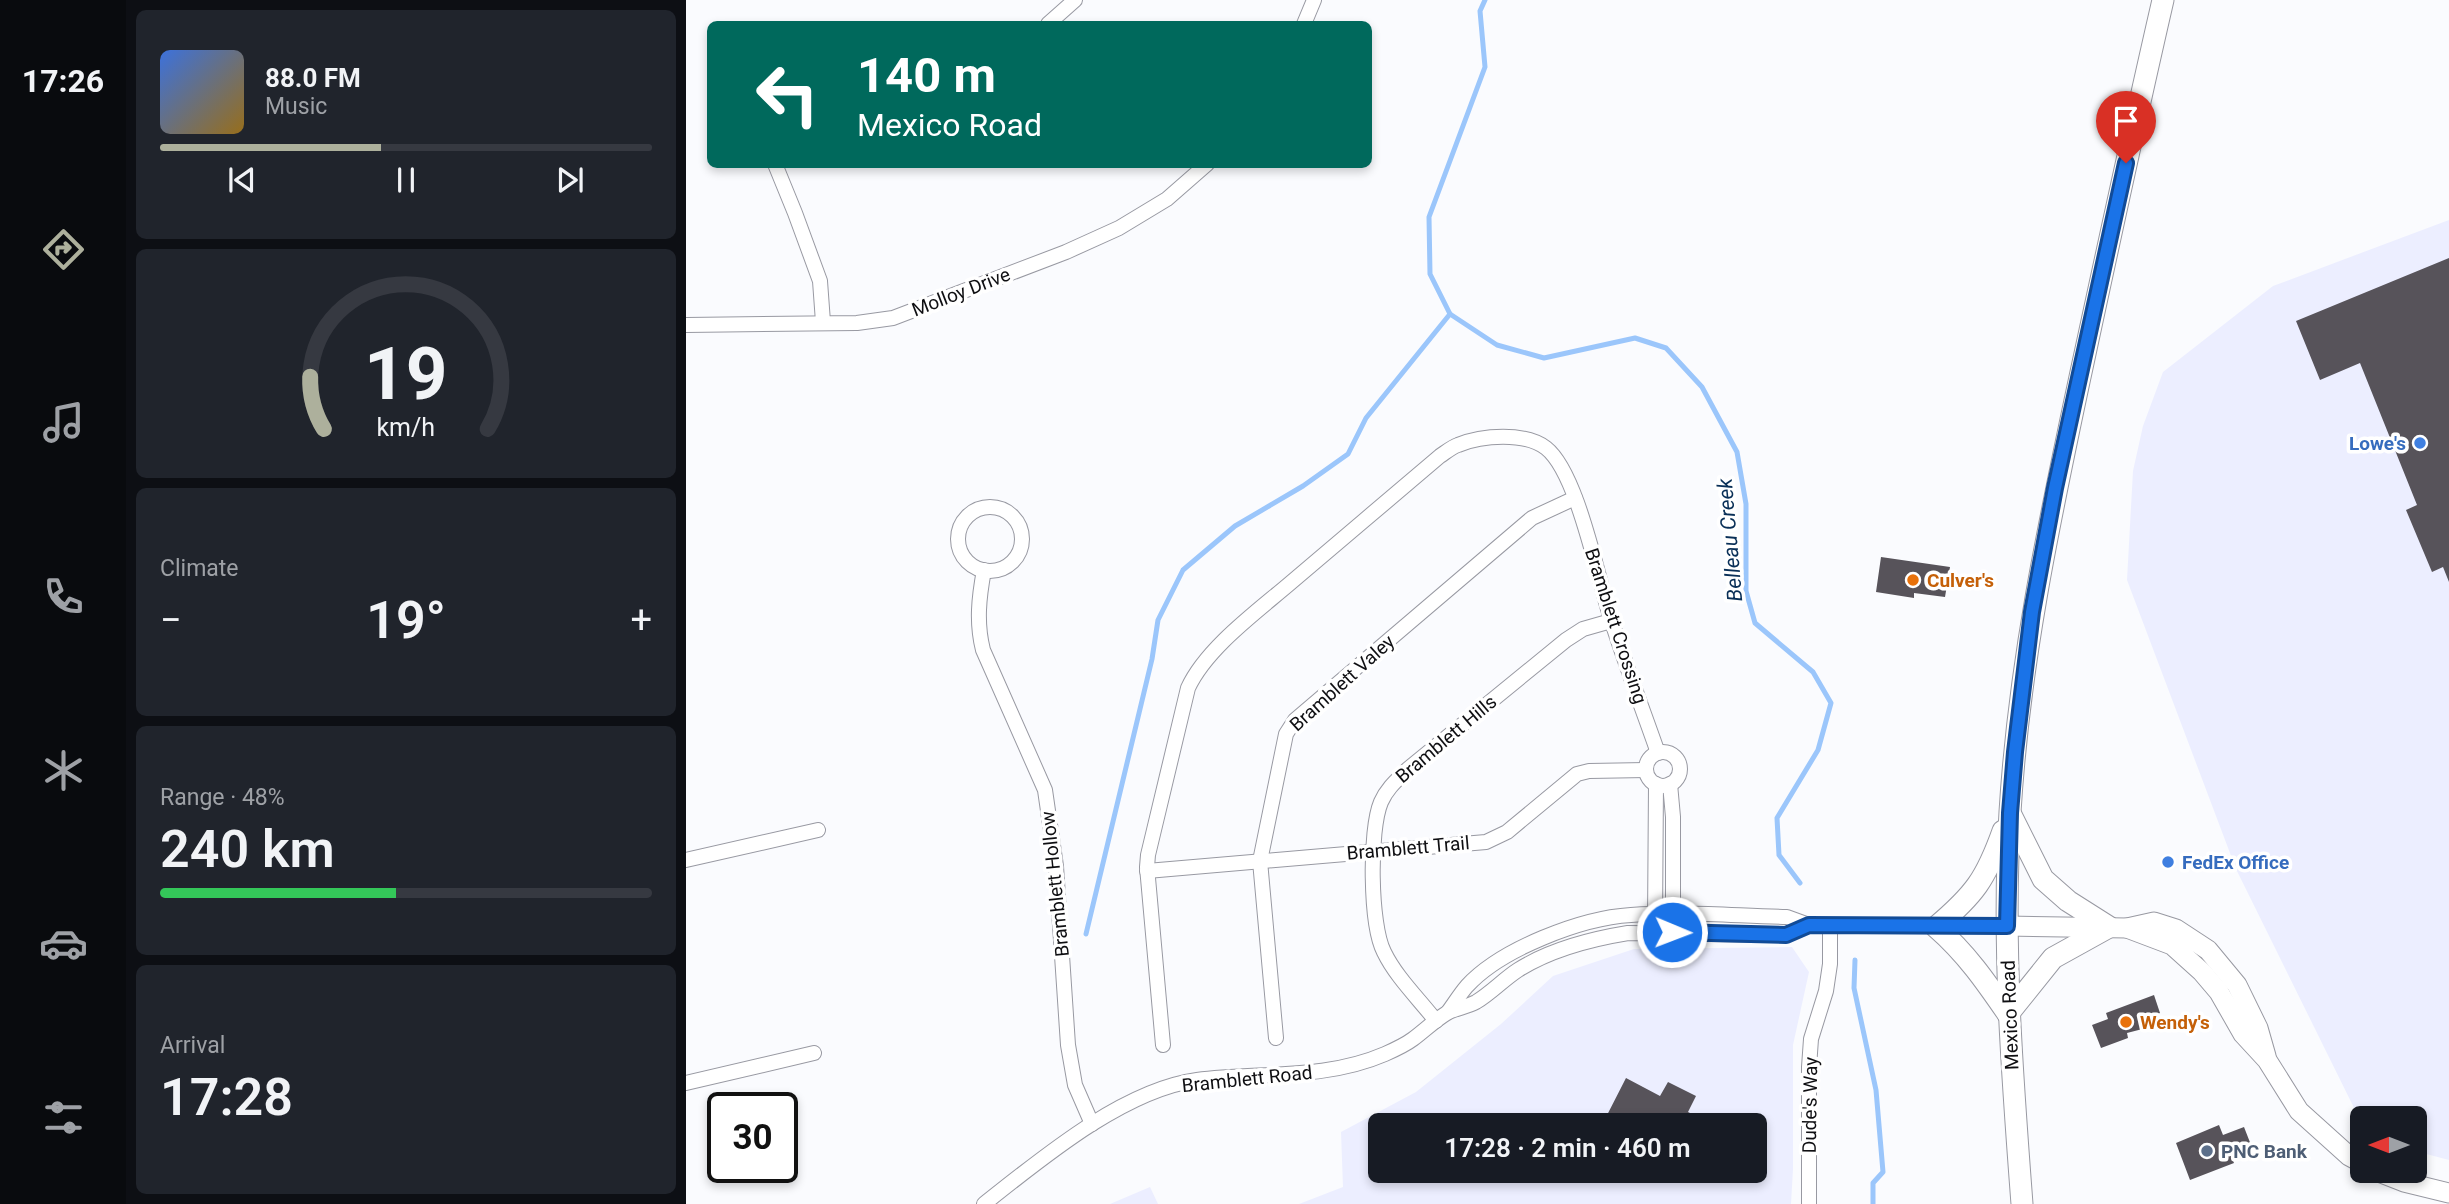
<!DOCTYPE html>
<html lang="en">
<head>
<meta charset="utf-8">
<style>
	:root { --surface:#171b24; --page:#20242c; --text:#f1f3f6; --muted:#9ea1a6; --line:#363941; --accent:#adb09c }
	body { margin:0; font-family:Roboto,sans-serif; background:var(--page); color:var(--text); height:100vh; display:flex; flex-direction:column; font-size:26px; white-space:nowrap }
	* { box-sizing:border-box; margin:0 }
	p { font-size:23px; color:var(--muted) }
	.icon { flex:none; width:38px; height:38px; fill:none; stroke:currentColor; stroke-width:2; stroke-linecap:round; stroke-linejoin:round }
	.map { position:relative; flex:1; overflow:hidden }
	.drawer { display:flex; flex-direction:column; gap:10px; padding:10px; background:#0d0f14; width:560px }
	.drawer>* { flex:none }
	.guide { position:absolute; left:21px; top:21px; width:665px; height:147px; border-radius:10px; box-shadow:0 4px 10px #0003; background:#00695c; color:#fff; overflow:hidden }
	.needle { width:46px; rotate:270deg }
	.fabs { position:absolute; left:1664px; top:1106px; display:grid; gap:14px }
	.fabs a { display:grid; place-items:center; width:77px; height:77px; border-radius:10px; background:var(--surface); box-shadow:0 4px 10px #0003; font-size:35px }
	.speed { position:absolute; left:21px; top:1092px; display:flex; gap:14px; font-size:35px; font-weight:700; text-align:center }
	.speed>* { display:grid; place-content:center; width:91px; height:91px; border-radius:50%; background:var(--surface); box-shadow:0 4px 10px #0003; line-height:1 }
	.speed .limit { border:4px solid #111; border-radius:10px; background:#fff; color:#111 }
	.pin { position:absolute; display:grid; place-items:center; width:60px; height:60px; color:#fff; margin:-72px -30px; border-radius:50% 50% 50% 0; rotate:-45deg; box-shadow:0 0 7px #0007 }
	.pin .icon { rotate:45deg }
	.me { position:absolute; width:77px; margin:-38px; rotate:91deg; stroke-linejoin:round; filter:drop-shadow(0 0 5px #0008) }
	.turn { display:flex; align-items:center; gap:24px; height:147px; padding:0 35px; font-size:32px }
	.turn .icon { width:91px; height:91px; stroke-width:2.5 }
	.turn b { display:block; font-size:49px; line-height:60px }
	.big { font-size:52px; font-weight:600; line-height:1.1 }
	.drawer .card { flex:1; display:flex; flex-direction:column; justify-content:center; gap:10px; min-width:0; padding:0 24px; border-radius:10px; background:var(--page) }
	.drawer .dial { align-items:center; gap:0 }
	.dial svg { height:182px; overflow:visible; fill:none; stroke:var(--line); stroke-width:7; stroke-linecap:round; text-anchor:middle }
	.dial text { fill:var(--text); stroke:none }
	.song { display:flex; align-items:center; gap:21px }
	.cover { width:84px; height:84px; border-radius:10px; background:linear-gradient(135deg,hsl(220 70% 55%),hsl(40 70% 35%)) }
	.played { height:7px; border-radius:4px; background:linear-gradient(90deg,var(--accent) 45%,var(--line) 45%) }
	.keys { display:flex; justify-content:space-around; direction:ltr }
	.heat { display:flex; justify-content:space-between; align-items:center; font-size:38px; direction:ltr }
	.charge { height:10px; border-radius:5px; background:linear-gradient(90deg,#34c759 48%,var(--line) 0) }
	.trip { position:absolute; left:682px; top:1113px; width:399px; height:70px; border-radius:10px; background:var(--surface); box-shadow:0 4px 10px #0003; font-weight:600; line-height:70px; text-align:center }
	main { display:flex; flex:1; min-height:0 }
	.tabs { display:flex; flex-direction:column; width:126px; justify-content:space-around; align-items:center; background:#090b0e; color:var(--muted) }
	.tabs .icon { width:49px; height:49px }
	.tabs .current { color:var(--accent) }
	.tabs b { font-size:32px; color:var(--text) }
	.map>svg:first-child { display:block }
	.built { fill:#eceeff; fill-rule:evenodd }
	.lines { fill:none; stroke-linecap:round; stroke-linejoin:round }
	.stream { stroke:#9bc6fb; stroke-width:5 }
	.building { fill:#57535a }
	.street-casing { stroke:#9899a2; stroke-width:16 }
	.secondary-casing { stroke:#9899a2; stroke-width:21 }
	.primary-casing { stroke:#9899a2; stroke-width:23 }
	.street { stroke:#fff; stroke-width:14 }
	.secondary { stroke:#fff; stroke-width:19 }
	.primary { stroke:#fff; stroke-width:21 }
	.route-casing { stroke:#114b97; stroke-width:18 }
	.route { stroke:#1a73e8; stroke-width:12 }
	.shop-dot { fill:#3f7fe0; stroke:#fff; stroke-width:2.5 }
	.food-dot { fill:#e8710a; stroke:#fff; stroke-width:2.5 }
	.service-dot { fill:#5c6f8a; stroke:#fff; stroke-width:2.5 }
	.labels { text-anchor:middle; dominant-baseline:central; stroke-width:7; stroke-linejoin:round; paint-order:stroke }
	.street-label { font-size:19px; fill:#0f0f12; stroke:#fff }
	.shop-label { font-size:19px; font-weight:bold; fill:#366cbe; stroke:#fff; text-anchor:end }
	.food-label { font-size:19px; font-weight:bold; fill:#c56008; stroke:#fff; text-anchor:start }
	.service-label { font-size:19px; font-weight:bold; fill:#4e5e75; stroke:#fff; text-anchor:start }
	.water-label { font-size:21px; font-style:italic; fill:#092f57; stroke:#fff }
</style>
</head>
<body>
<main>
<nav class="tabs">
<b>17:26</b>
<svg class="icon current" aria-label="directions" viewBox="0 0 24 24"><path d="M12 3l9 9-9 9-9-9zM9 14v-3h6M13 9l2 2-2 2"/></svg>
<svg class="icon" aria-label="music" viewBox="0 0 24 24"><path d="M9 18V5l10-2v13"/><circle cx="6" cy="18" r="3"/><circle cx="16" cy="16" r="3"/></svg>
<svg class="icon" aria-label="phone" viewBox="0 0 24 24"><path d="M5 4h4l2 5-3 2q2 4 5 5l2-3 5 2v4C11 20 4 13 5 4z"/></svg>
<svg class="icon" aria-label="climate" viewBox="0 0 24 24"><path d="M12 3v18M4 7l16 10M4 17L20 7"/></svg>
<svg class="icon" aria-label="car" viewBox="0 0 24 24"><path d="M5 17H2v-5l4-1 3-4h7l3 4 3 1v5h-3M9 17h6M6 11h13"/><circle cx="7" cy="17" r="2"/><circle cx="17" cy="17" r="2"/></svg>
<svg class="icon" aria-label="filters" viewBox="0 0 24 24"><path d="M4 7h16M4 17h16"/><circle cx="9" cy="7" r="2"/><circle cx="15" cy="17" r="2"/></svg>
</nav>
<section class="drawer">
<div class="card">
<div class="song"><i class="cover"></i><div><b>88.0 FM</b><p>Music</p></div></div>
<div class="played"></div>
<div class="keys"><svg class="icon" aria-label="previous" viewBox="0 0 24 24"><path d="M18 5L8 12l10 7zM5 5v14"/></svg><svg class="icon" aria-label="pause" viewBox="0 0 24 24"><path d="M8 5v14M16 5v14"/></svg><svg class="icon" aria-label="next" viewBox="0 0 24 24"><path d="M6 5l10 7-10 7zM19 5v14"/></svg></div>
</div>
<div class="card dial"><svg viewBox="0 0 100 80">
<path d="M14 69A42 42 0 1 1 86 69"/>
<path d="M14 69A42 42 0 0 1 8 46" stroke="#adb09c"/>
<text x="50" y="56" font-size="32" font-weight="700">19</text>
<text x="50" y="72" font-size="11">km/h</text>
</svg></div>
<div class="card"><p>Climate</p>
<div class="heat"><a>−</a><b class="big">19°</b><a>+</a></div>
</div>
<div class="card"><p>Range · 48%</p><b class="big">240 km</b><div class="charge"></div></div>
<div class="card"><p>Arrival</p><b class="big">17:28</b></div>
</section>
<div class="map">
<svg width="1763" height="1204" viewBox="0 0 1763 1204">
	<rect width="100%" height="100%" fill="#fafbfe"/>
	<g class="built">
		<polygon points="1763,220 1763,1160 1729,1151 1729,1118 1676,1118 1676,1124 1550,869 1441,580 1447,471 1457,426 1477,372 1587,286"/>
		<path d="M1106,947L1123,972L1107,1045V1169L1105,1204H613L657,1187L655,1132L730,1092L815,1024L867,976L948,949ZM695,1125H1069V1171H695Z"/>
		<polygon points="464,1187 472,1204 424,1204"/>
	</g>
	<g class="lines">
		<g class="stream">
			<polyline points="799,0 794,11 799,67 743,217 744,274 764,314 811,345 858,358 949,338 980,348 1016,387 1051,452 1060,504 1060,591 1069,623 1127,672 1145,703 1132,750 1091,818 1093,855 1114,883"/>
			<polyline points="400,934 466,659 472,620 497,570 549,526 617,486 662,454 680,418 764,314"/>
			<polyline points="1169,960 1168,988 1190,1090 1197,1172 1187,1183 1187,1204"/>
		</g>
	</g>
	<g class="building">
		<polygon points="1763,258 1763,582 1757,567 1746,572 1720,510 1731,505 1674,363 1634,380 1610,321"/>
		<polygon points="1195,557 1264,567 1259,597 1228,593 1228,598 1190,592"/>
		<polygon points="1468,995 1474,1013 1464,1017 1468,1026 1441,1033 1442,1038 1415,1048 1406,1025 1422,1019 1420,1013"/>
		<polygon points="940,1078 974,1096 982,1082 1010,1096 1002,1112 1028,1125 922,1125 917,1123"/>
		<polygon points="1533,1125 1537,1135 1558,1127 1565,1145 1544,1153 1548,1163 1504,1180 1490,1143"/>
	</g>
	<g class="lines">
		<g class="street-casing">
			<g id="street">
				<polyline points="362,24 389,0"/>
				<polyline points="618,24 628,0"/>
				<polyline points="89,164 109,213 134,281 137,322"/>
				<polyline points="0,325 171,323 207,318 380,252 433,228 481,199 521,164"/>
				<circle cx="304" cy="539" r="32"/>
				<path d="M298,570C293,597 290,623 297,650L359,790L370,866L382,1045L389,1085L406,1124"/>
				<circle cx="977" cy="769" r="17"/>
				<polyline points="984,784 987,817 987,923"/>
				<polyline points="0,860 132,830"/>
				<polyline points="461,871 800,842 821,832 891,774 903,771 960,770"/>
				<polyline points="969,922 970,784"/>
				<path d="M762,1012C768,1004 774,994 781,986C815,949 895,918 945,915C997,911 1050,916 1101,917L1123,925L1321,926"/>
				<path d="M750,1021C733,999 710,977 698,952C684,925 683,830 695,802C701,788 712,779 722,769L880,640L897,629L925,621"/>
				<polyline points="590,1038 574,861 600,734 609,720 846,518 889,498"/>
				<path d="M477,1045L461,867L462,855L502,688C520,649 569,613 602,585C653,542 703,499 754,456C760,452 766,447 772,445C796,435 839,432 860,448C892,473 912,581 926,622C940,666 957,710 972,753"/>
				<polyline points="0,1083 128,1053"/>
				<path d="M298,1204C355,1159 437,1090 511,1080C574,1072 639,1080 699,1054C708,1050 719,1045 727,1039C738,1031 749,1020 761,1013C770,1008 781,1007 790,1002C805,993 818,979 832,970C865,949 905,939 942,933L1100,935L1123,925"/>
				<polyline points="1123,1204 1123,1067 1125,1039 1140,991 1144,964 1144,925"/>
			</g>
		</g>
		<g class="secondary-casing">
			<g id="secondary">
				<polyline points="1321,926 1441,928 1468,922 1490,929 1522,950 1551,985 1572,1028 1580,1056"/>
				<polyline points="1441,928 1486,945 1516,972 1533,992 1557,1034 1581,1060 1613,1111 1663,1156 1676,1163"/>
				<polyline points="1690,1171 1718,1182 1763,1193"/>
			</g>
		</g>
		<g class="primary-casing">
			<g id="primary">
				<path d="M1317,831C1300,879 1288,895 1250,927C1280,953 1300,982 1322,1014"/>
				<polyline points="1322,1014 1367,958 1423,927 1382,901 1357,879 1325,815"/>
				<path d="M1336,1204C1326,1073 1316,943 1324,812C1333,663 1363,523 1394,377C1421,251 1448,126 1477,0"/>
			</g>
		</g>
		<use href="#street" class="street"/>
		<use href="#secondary" class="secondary"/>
		<use href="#primary" class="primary"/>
	</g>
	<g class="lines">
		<g class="route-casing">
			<polyline id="route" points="986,932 1100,935 1123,925 1321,926 1324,813 1329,752 1346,612 1369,488 1440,163"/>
		</g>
		<use href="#route" class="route"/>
	</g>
	<g class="shop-dot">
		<circle cx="1734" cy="443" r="7"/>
		<circle cx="1482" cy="862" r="7"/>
	</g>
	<g class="food-dot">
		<circle cx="1227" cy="580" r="7"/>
		<circle cx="1440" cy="1022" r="7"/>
	</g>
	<circle class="service-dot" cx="1521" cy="1151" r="7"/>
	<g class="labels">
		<g class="street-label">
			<text transform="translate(275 292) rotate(-21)">Molloy Drive</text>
			<text transform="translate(930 626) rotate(72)">Bramblett Crossing</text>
			<text transform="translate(656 683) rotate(-42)">Bramblett Valey</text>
			<text transform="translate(760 739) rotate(-40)">Bramblett Hills</text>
			<text transform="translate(722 848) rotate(-5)">Bramblett Trail</text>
			<text transform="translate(369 884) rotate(-96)">Bramblett Hollow</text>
			<text transform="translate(1324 1015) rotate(-92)">Mexico Road</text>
			<text transform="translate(561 1079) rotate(-6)">Bramblett Road</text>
			<text transform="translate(1124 1105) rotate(-89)">Dude's Way</text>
		</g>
		<g class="shop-label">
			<text x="1720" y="443">Lowe's</text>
			<text x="1496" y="862" text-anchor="start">FedEx Office</text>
		</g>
		<g class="food-label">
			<text x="1241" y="580">Culver's</text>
			<text x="1454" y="1022">Wendy's</text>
		</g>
		<g class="service-label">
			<text x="1535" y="1151">PNC Bank</text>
		</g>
		<g class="water-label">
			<text transform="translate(1044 540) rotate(-95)">Belleau Creek</text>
		</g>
	</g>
</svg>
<div class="fabs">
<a><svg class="needle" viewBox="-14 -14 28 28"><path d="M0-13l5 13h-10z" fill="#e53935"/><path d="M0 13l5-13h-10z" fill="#9ea1a6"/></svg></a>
</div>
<div class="speed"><div class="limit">30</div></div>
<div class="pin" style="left:1440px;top:163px;background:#d93025"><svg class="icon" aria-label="arrive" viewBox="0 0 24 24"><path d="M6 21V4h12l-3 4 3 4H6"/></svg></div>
<svg class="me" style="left:986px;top:932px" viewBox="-20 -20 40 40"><circle r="17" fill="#1a73e8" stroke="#fff" stroke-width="3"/><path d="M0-11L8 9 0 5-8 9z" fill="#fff"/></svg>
<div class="trip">17:28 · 2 min · 460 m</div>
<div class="guide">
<div class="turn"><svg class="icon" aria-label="left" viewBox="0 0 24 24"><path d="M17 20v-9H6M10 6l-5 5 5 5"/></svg><div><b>140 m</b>Mexico Road</div></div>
</div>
</div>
</main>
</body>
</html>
